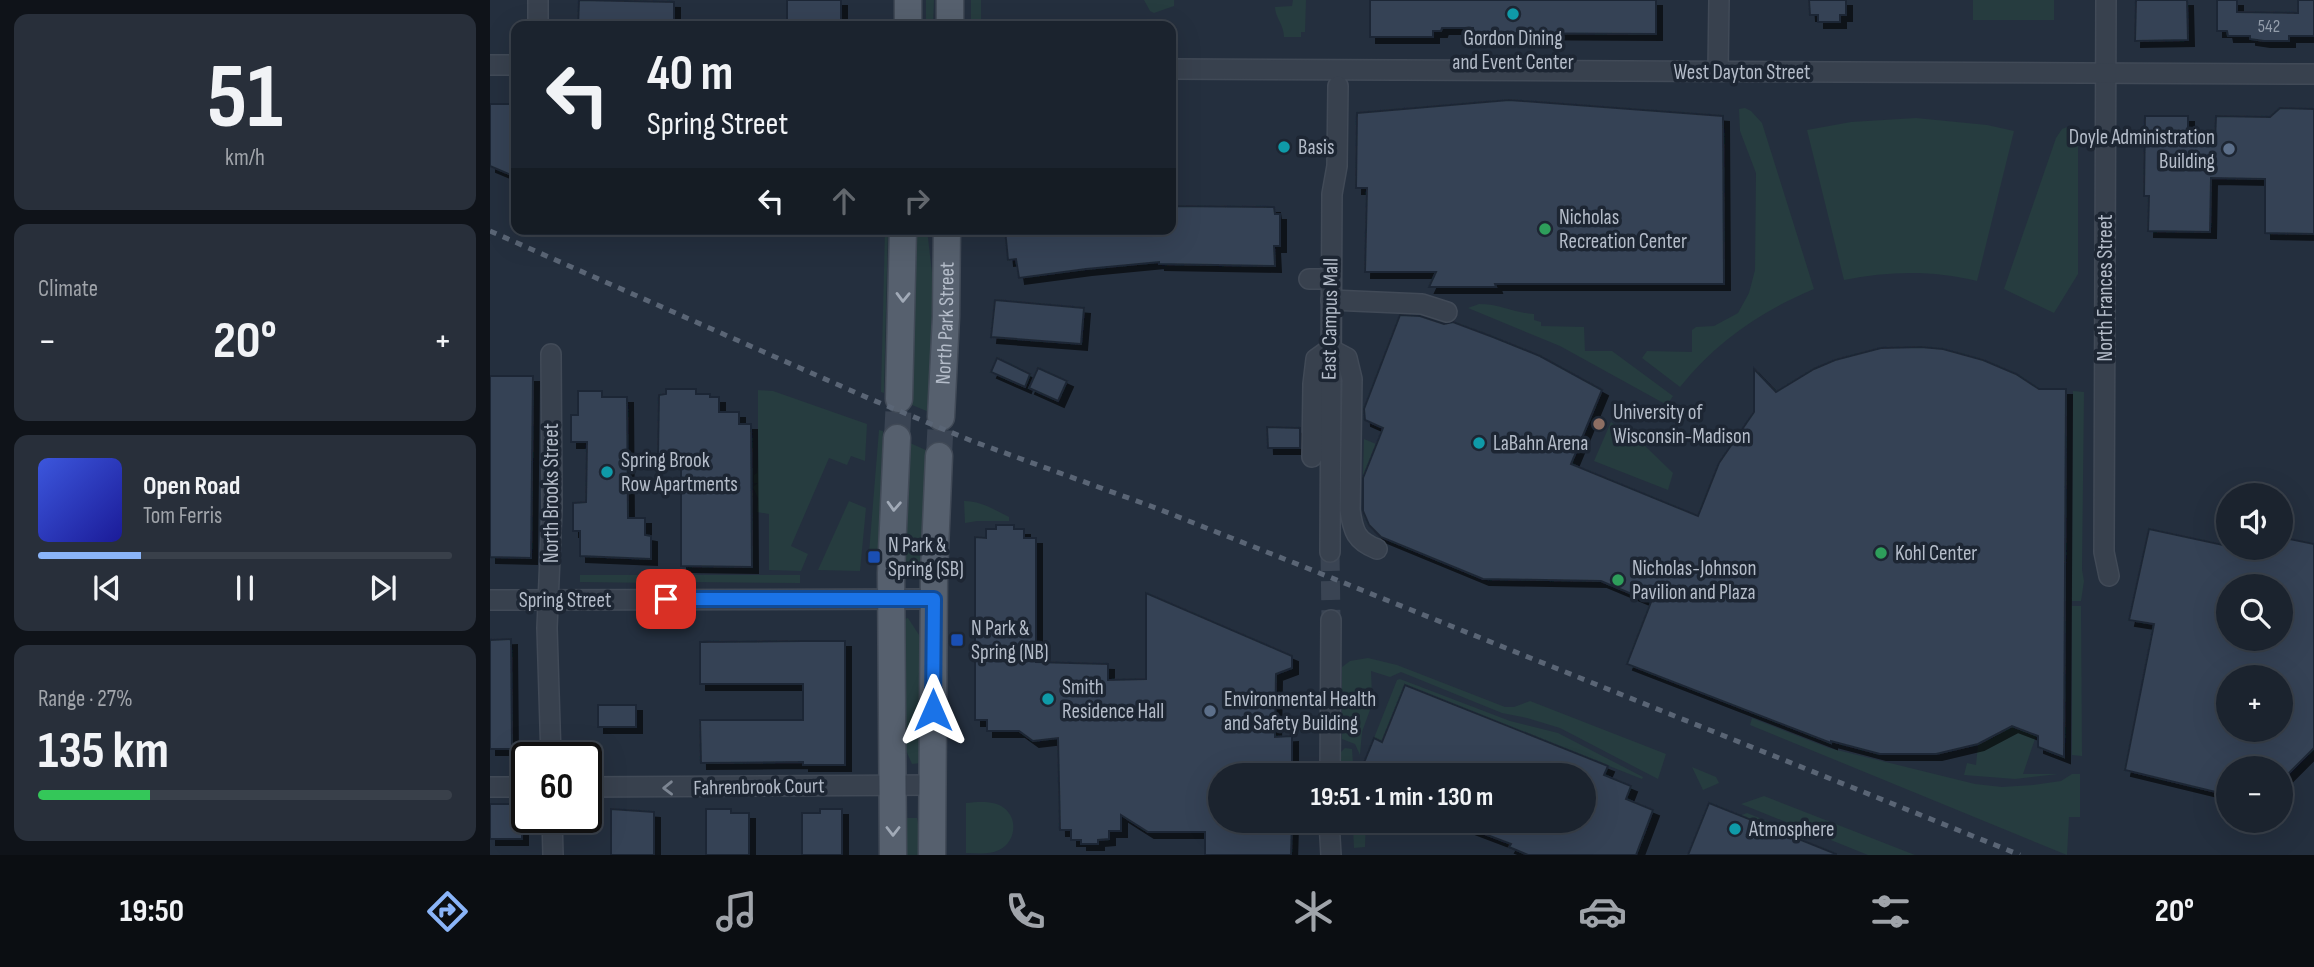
<!DOCTYPE html>
<html lang="en">
<head>
<meta charset="utf-8">
<style>
	:root { --surface:#1b232e; --page:#282f3a; --text:#f1f3f6; --muted:#a0a4aa; --line:#39404a; --accent:#8ab4f8 }
	body { margin:0; font-family:"Sofia Sans Condensed",sans-serif; background:var(--page); color:var(--text); height:100vh; display:flex; flex-direction:column; font-size:26px; white-space:nowrap }
	* { box-sizing:border-box; margin:0 }
	p { font-size:23px; color:var(--muted) }
	.icon { flex:none; width:38px; height:38px; fill:none; stroke:currentColor; stroke-width:2; stroke-linecap:round; stroke-linejoin:round }
	.map { position:relative; flex:1; overflow:hidden }
	.drawer { display:flex; flex-direction:column; gap:14px; padding:14px; background:#0f1319; width:490px }
	.drawer>* { flex:none }
	.top-card { position:absolute; left:21px; top:21px; width:665px; height:214px; border-radius:14px; box-shadow:0 7px 28px #0002,0 0 0 2px var(--line); background:#1b232e; color:var(--text); overflow:hidden }
	.buttons { position:absolute; left:1726px; top:483px; display:grid; gap:14px }
	.buttons a { display:grid; place-items:center; width:77px; height:77px; border-radius:50%; background:var(--surface); box-shadow:0 7px 28px #0002,0 0 0 2px var(--line); font-size:35px }
	.speed { position:absolute; left:21px; top:742px; display:flex; gap:14px; font-size:35px; font-weight:700; text-align:center }
	.speed>* { display:grid; place-content:center; width:91px; height:91px; border-radius:50%; background:var(--surface); box-shadow:0 7px 28px #0002,0 0 0 2px var(--line); line-height:1 }
	.speed .limit { border:4px solid #111; border-radius:10px; background:#fff; color:#111 }
	.pin { position:absolute; display:grid; place-items:center; width:60px; height:60px; color:#fff; margin:-30px; border-radius:14px; box-shadow:0 4px 10px #0006 }
	.me { position:absolute; width:77px; margin:-38px; rotate:0deg; stroke-linejoin:round; filter:drop-shadow(0 0 5px #0008) }
	.turn { display:flex; align-items:center; gap:24px; height:147px; padding:0 21px; font-size:32px }
	.turn .icon { width:91px; height:91px; stroke-width:2.5 }
	.turn b { display:block; font-size:49px; line-height:60px }
	.lanes { display:flex; align-items:center; height:66px; padding:0 21px; background:#0003; justify-content:center; gap:35px; direction:ltr }
	.lanes .off { opacity:.35 }
	.big { font-size:52px; font-weight:700; line-height:1.1 }
	.drawer .widget { flex:1; display:flex; flex-direction:column; justify-content:center; gap:10px; min-width:0; padding:0 24px; border-radius:14px; background:var(--page) }
	.drawer .dial { align-items:center; gap:0 }
	.dial b { font-size:91px; line-height:1 }
	.song { display:flex; align-items:center; gap:21px }
	.cover { width:84px; height:84px; border-radius:10px; background:linear-gradient(135deg,hsl(230 70% 55%),hsl(240 70% 35%)) }
	.played { height:7px; border-radius:4px; background:linear-gradient(90deg,var(--accent) 25%,var(--line) 25%) }
	.keys { display:flex; justify-content:space-around; direction:ltr }
	.heat { display:flex; justify-content:space-between; align-items:center; font-size:38px; direction:ltr }
	.charge { height:10px; border-radius:5px; background:linear-gradient(90deg,#34c759 27%,var(--line) 0) }
	.trip { position:absolute; left:718px; top:763px; width:388px; height:70px; border-radius:35px; background:var(--surface); box-shadow:0 7px 28px #0002,0 0 0 2px var(--line); font-weight:700; line-height:70px; text-align:center }
	.dock { display:flex; height:112px; justify-content:space-around; align-items:center; background:#0b0e12; color:var(--muted) }
	.dock .icon { width:49px; height:49px }
	.dock .active { color:var(--accent) }
	.dock b { font-size:32px; color:var(--text) }
	main { display:flex; flex:1; min-height:0 }
	.map>svg:first-child { display:block }
	.green { fill:#263c3f }
	.building { fill:#364354; stroke:#1f2835; stroke-width:2; fill-rule:evenodd; filter:url(#shadow) }
	.lines { fill:none; stroke-linecap:round; stroke-linejoin:round }
	.minor-tunnel { stroke:#3a4453; stroke-width:19; stroke-dasharray:19 10; stroke-linecap:butt }
	.major-tunnel { stroke:#3a4453; stroke-width:26; stroke-dasharray:26 13; stroke-linecap:butt }
	.minor-casing { stroke:#414a57; stroke-width:22 }
	.major-casing { stroke:#414a57; stroke-width:29 }
	.minor { stroke:#38414e; stroke-width:19 }
	.major { stroke:#56606e; stroke-width:26 }
	.rail { stroke:#5a6575; stroke-width:5; stroke-dasharray:7 7; stroke-linecap:butt }
	.oneway { stroke:#a1aab7 }
	.oneway2 { stroke:#7c8592 }
	.route-casing { stroke:#114b97; stroke-width:18 }
	.route { stroke:#1a73e8; stroke-width:12 }
	.culture-dot { fill:#0f9aa8; stroke:#1d2633; stroke-width:2.5 }
	.service-dot { fill:#5c6f8a; stroke:#1d2633; stroke-width:2.5 }
	.leisure-dot { fill:#2e9e5b; stroke:#1d2633; stroke-width:2.5 }
	.education-dot { fill:#8d6e63; stroke:#1d2633; stroke-width:2.5 }
	.transit-dot { fill:#1a4fb4; stroke:#1d2633; stroke-width:2.5 }
	.labels { text-anchor:middle; dominant-baseline:central; stroke-width:7; stroke-linejoin:round; paint-order:stroke }
	.number-label { font-size:18px; fill:#929caa }
	.poi-label { font-size:21px; fill:#b4bcc9; stroke:#1d2633; text-anchor:start }
	.street-label { font-size:21px; fill:#b4bcc9; stroke:#1d2633 }
</style>
</head>
<body>
<main>
<section class="drawer">
<div class="widget dial"><b>51</b><p>km/h</p></div>
<div class="widget"><p>Climate</p>
<div class="heat"><a>−</a><b class="big">20°</b><a>+</a></div>
</div>
<div class="widget">
<div class="song"><i class="cover"></i><div><b>Open Road</b><p>Tom Ferris</p></div></div>
<div class="played"></div>
<div class="keys"><svg class="icon" aria-label="previous" viewBox="0 0 24 24"><path d="M18 5L8 12l10 7zM5 5v14"/></svg><svg class="icon" aria-label="pause" viewBox="0 0 24 24"><path d="M8 5v14M16 5v14"/></svg><svg class="icon" aria-label="next" viewBox="0 0 24 24"><path d="M6 5l10 7-10 7zM19 5v14"/></svg></div>
</div>
<div class="widget"><p>Range · 27%</p><b class="big">135 km</b><div class="charge"></div></div>
</section>
<div class="map">
<svg width="1824" height="855" viewBox="0 0 1824 855">
	<defs>
		<filter id="shadow"><feDropShadow dx="6" dy="6" stdDeviation="0" flood-color="#0009"/></filter>
	</defs>
	<rect width="100%" height="100%" fill="#242f3e"/>
	<g class="green">
		<polygon points="436,0 444,0 443,26 436,26"/>
		<rect x="481" y="0" width="10" height="26"/>
		<polygon points="654,0 684,0 684,6 664,13 660,11"/>
		<path d="M803,0H816L815,32H811V37H794C794,25 785,17 785,7L802,6Z"/>
		<rect x="1483" y="0" width="81" height="20"/>
		<path d="M1255,108L1261,111L1272,123L1324,289C1271,311 1226,342 1190,387L1152,358L1157,351L1202,352V330L1206,327L1224,326L1248,313L1259,293L1265,270L1266,173L1250,131L1249,109Z"/>
		<path d="M1426,118L1497,125L1524,131L1487,281C1442,270 1399,271 1354,280L1317,130L1361,122Z"/>
		<polygon points="1580,126 1588,129 1588,274 1564,313 1514,289 1566,138 1572,129"/>
		<polygon points="395,229 398,229 394,393 391,392"/>
		<polygon points="427,229 437,229 443,281 439,412 422,405"/>
		<path d="M989,304C1011,304 1024,313 1044,314V320L1051,322V326L1094,327L1095,351H1122L1183,396L1177,405L1070,346L978,308Z"/>
		<polygon points="268,390 283,391 377,424 375,461 361,456 357,465 339,458 301,546 318,554 311,571 279,570 279,514 267,512 268,498 263,487 268,483 264,483 264,475 267,473 268,464"/>
		<polygon points="1583,391 1594,392 1592,570 1594,581 1591,601 1582,601"/>
		<polygon points="1121,422 1155,446 1183,473 1178,490 1104,461"/>
		<polygon points="389,430 393,431 388,553 379,553"/>
		<polygon points="874,439 886,444 873,476"/>
		<polygon points="420,443 438,451 433,560 430,568 415,568"/>
		<polygon points="359,501 376,508 370,571 328,570"/>
		<path d="M474,501C491,501 505,510 519,517V521H487L475,523Z"/>
		<polygon points="90,575 171,575 167,583 90,582"/>
		<polygon points="193,575 310,575 310,583 198,582"/>
		<polygon points="1582,606 1591,606 1592,756 1582,755"/>
		<polygon points="418,618 431,638 431,763 422,764 414,746 414,619"/>
		<polygon points="878,658 907,665 1015,707 1024,707 1040,701 1176,754 1168,779 1070,728 1037,718 1012,713 911,672 900,677 881,671 882,695 879,702 881,707 872,732 870,755 865,744 852,739 852,667 860,661"/>
		<polygon points="910,679 1020,721 1068,733 1153,777 1152,779 915,685 892,742 884,738 907,680"/>
		<polygon points="1262,718 1339,748 1485,784 1512,787 1543,785 1571,781 1582,774 1590,774 1590,817 1579,817 1577,855 1260,725"/>
		<polygon points="1522,726 1546,736 1533,774 1568,774 1525,779 1474,775 1477,763 1486,765 1488,744 1506,736"/>
		<polygon points="855,748 862,749 863,763 869,765 868,775 851,775 851,752"/>
		<polygon points="1202,767 1226,777 1229,783 1213,790"/>
		<polygon points="1274,796 1425,855 1378,855 1251,804"/>
		<path d="M476,803C488,802 504,800 514,808C529,819 525,843 509,850C499,855 487,853 476,853Z"/>
		<polygon points="1257,813 1312,835 1315,842 1249,816"/>
		<polygon points="417,818 427,818 430,834 430,855 413,855 415,825"/>
		<polygon points="864,821 876,821 875,847 864,848 863,829 866,827"/>
	</g>
	<g class="building">
		<polygon points="89,0 184,2 184,26 88,26"/>
		<rect x="297" y="0" width="54" height="26"/>
		<polygon points="880,0 1166,0 1166,34 983,33 983,28 952,28 951,31 943,31 943,37 880,37"/>
		<polygon points="1319,0 1356,0 1356,15 1350,15 1350,22 1328,22 1328,15 1320,15"/>
		<polygon points="1646,0 1697,0 1698,40 1645,41"/>
		<polygon points="1727,0 1747,0 1747,12 1808,13 1808,0 1824,0 1824,36 1799,36 1799,41 1774,41 1760,39 1760,36 1738,36 1737,31 1727,31"/>
		<polygon points="1019,100 1233,116 1234,284 1005,284 1006,287 939,287 946,272 875,272 877,188 866,188 867,113"/>
		<polygon points="0,104 26,104 26,177 0,166"/>
		<polygon points="1790,108 1824,109 1824,234 1775,233 1775,179 1721,178 1720,232 1658,231 1659,196 1654,196 1655,116 1698,116 1698,142 1725,142 1726,116 1780,117"/>
		<polygon points="681,206 784,207 785,214 790,214 790,246 784,246 785,266 669,264 669,262 596,269 529,278 526,259 518,260 515,229 681,229"/>
		<polygon points="505,300 594,308 591,344 501,337"/>
		<polygon points="910,315 930,316 954,324 963,322 1003,337 1050,356 1112,390 1081,464 1208,516 1229,463 1264,412 1264,369 1286,392 1324,369 1345,360 1391,348 1431,347 1453,349 1493,360 1526,374 1549,389 1576,389 1574,757 1548,747 1548,736 1522,726 1488,744 1446,754 1390,754 1341,741 1341,743 1137,664 1161,602 1111,581 993,579 891,537 879,525 873,511 873,478 893,428 875,420 874,409"/>
		<polygon points="507,358 540,374 535,387 501,372"/>
		<polygon points="548,368 577,381 568,401 539,388"/>
		<polygon points="0,376 43,376 41,558 0,557"/>
		<polygon points="176,389 206,389 206,394 220,394 220,397 229,397 229,412 249,412 249,424 261,424 262,567 191,566 191,454 168,454 169,395 176,394"/>
		<polygon points="88,391 112,391 112,397 137,397 138,518 155,518 155,535 161,536 161,559 90,556 90,531 83,531 83,503 96,502 97,442 81,442 81,415 88,415"/>
		<polygon points="777,427 810,428 810,448 778,448"/>
		<polygon points="506,525 524,525 524,529 534,529 534,538 546,538 546,662 618,664 618,680 656,679 656,593 802,656 802,668 786,674 785,737 802,736 802,775 730,775 730,821 802,821 801,855 715,855 715,832 658,832 631,815 631,831 619,831 619,839 608,840 608,844 591,844 591,840 581,840 581,830 570,830 568,738 543,741 529,731 497,731 497,720 485,720 485,537 496,538 496,529 506,529"/>
		<path d="M1659,529L1738,546V548L1780,555L1782,548H1790V537L1824,544V748L1790,782V768H1738V795L1635,770L1664,624L1639,620ZM1738,586H1790V639H1738ZM1738,677H1790V730H1738Z"/>
		<polygon points="21,639 22,749 0,749 0,640"/>
		<polygon points="313,641 355,641 355,765 313,765 313,762 211,763 210,720 313,720 313,684 210,684 210,642"/>
		<polygon points="915,685 1118,766 1114,775 1141,786 1136,799 1163,810 1146,855 1038,855 1019,847 1021,844 963,822 1094,821 1094,775 879,775 882,769 873,765 884,738 892,742"/>
		<rect x="108" y="705" width="38" height="22"/>
		<polygon points="1219,803 1346,854 1346,855 1198,855"/>
		<rect x="0" y="804" width="32" height="35"/>
		<polygon points="121,809 164,812 164,855 121,855"/>
		<polygon points="216,809 241,809 241,813 259,813 259,855 216,855"/>
		<polygon points="330,809 352,809 352,855 312,855 312,813 330,813"/>
	</g>
	<g class="lines">
		<polyline class="minor-tunnel" points="840,552 841,620"/>
		<g class="major-tunnel">
			<polyline points="407,438 409,399"/>
			<polyline points="449,456 451,417"/>
		</g>
		<g class="minor-casing">
			<g id="minor">
				<polyline points="48,0 48,26"/>
				<polyline points="1616,0 1614,552 1619,576"/>
				<polyline points="0,65 26,65"/>
				<polyline points="681,69 1824,74"/>
				<polyline points="1228,71 1229,0"/>
				<polyline points="819,279 841,279"/>
				<polyline points="841,300 932,304 957,312"/>
				<path d="M840,349L857,358L862,379L860,510C863,531 866,541 887,549"/>
				<polyline points="61,354 62,508 57,628 61,758"/>
				<polyline points="822,457 823,384 826,359 840,349"/>
				<polyline points="840,552 842,194 847,166 848,86"/>
				<polyline points="0,600 444,599"/>
				<polyline points="840,775 841,620"/>
				<polyline points="0,787 37,787"/>
				<polyline points="96,787 443,785"/>
				<polyline points="62,817 63,855"/>
				<polyline points="839,821 841,855"/>
			</g>
		</g>
		<g class="major-casing">
			<g id="major">
				<polyline points="418,26 418,0"/>
				<polyline points="460,26 460,0"/>
				<polyline points="409,399 413,229"/>
				<path id="s1" d="M451,417L456,317L457,229"/>
				<polyline points="403,855 401,573 407,438"/>
				<polyline points="442,855 444,573 449,456"/>
			</g>
		</g>
		<use href="#minor" class="minor"/>
		<use href="#major" class="major"/>
		<polyline class="rail" points="0,231 378,398 482,441 666,508 812,566 1530,855"/>
	</g>
	<defs><path id="oneway-chevron" d="M-2-3.5L2.5 0L-2 3.5" fill="none" stroke-width="1.6" stroke-linecap="round" stroke-linejoin="round" transform="scale(1.75)"/></defs>
	<g class="oneway">
		<use href="#oneway-chevron" transform="translate(413 297) rotate(91)"/>
		<use href="#oneway-chevron" transform="translate(404 506) rotate(93)"/>
		<use href="#oneway-chevron" transform="translate(403 831) rotate(90)"/>
	</g>
	<use class="oneway2" href="#oneway-chevron" transform="translate(178 788) rotate(179)"/>
	<g class="lines">
		<g class="route-casing">
			<polyline id="route" points="176,599 444,599 443,710"/>
		</g>
		<use href="#route" class="route"/>
	</g>
	<g class="culture-dot">
		<circle cx="1023" cy="14" r="7"/>
		<circle cx="794" cy="147" r="7"/>
		<circle cx="989" cy="443" r="7"/>
		<circle cx="117" cy="472" r="7"/>
		<circle cx="558" cy="699" r="7"/>
		<circle cx="1245" cy="829" r="7"/>
	</g>
	<g class="service-dot">
		<circle cx="1739" cy="149" r="7"/>
		<circle cx="720" cy="711" r="7"/>
	</g>
	<g class="leisure-dot">
		<circle cx="1055" cy="229" r="7"/>
		<circle cx="1391" cy="553" r="7"/>
		<circle cx="1128" cy="580" r="7"/>
	</g>
	<circle class="education-dot" cx="1109" cy="424" r="7"/>
	<g class="transit-dot">
		<rect x="377" y="550" width="14" height="14" rx="3.5"/>
		<rect x="460" y="633" width="14" height="14" rx="3.5"/>
	</g>
	<g class="labels">
		<g class="number-label">
			<text x="1779" y="26">542</text>
		</g>
		<g class="poi-label">
			<text x="1023" y="38" text-anchor="middle">Gordon Dining<tspan x="1023" dy="24">and Event Center</tspan></text>
			<text x="1725" y="137" text-anchor="end">Doyle Administration<tspan x="1725" dy="24">Building</tspan></text>
			<text x="808" y="147">Basis</text>
			<text x="1069" y="217">Nicholas<tspan x="1069" dy="24">Recreation Center</tspan></text>
			<text x="1123" y="412">University of<tspan x="1123" dy="24">Wisconsin-Madison</tspan></text>
			<text x="1003" y="443">LaBahn Arena</text>
			<text x="131" y="460">Spring Brook<tspan x="131" dy="24">Row Apartments</tspan></text>
			<text x="398" y="545">N Park &amp;<tspan x="398" dy="24">Spring (SB)</tspan></text>
			<text x="1405" y="553">Kohl Center</text>
			<text x="1142" y="568">Nicholas-Johnson<tspan x="1142" dy="24">Pavilion and Plaza</tspan></text>
			<text x="481" y="628">N Park &amp;<tspan x="481" dy="24">Spring (NB)</tspan></text>
			<text x="572" y="687">Smith<tspan x="572" dy="24">Residence Hall</tspan></text>
			<text x="734" y="699">Environmental Health<tspan x="734" dy="24">and Safety Building</tspan></text>
			<text x="1259" y="829">Atmosphere</text>
		</g>
		<g class="street-label">
			<text x="1252" y="72">West Dayton Street</text>
			<text transform="translate(1615 288) rotate(-90)">North Frances Street</text>
			<text transform="translate(840 319) rotate(-89)">East Campus Mall</text>
			<text stroke="none"><textPath href="#s1" startOffset="94">North Park Street</textPath></text>
			<text transform="translate(61 493) rotate(-90)">North Brooks Street</text>
			<text x="75" y="600">Spring Street</text>
			<text transform="translate(269 787) rotate(-1)">Fahrenbrook Court</text>
		</g>
	</g>
</svg>
<div class="buttons">
<a><svg class="icon" aria-label="sound" viewBox="0 0 24 24"><path d="M4 9h4l5-4v14l-5-4H4zM17 9q2 3 0 6"/></svg></a>
<a><svg class="icon" aria-label="search" viewBox="0 0 24 24"><circle cx="10" cy="10" r="6"/><path d="M15 15l6 6"/></svg></a>
<a>+</a>
<a>−</a>
</div>
<div class="speed"><div class="limit">60</div></div>
<div class="pin" style="left:176px;top:599px;background:#d93025"><svg class="icon" aria-label="arrive" viewBox="0 0 24 24"><path d="M6 21V4h12l-3 4 3 4H6"/></svg></div>
<svg class="me" style="left:443px;top:710px" viewBox="-20 -20 40 40"><path d="M0-17L14 15 0 8-14 15z" fill="#1a73e8" stroke="#fff" stroke-width="4"/></svg>
<div class="trip">19:51 · 1 min · 130 m</div>
<div class="top-card">
<div class="turn"><svg class="icon" aria-label="left" viewBox="0 0 24 24"><path d="M17 20v-9H6M10 6l-5 5 5 5"/></svg><div><b>40 m</b>Spring Street</div></div>
<div class="lanes"><svg class="icon" aria-label="left" viewBox="0 0 24 24"><path d="M17 20v-9H6M10 6l-5 5 5 5"/></svg><svg class="icon off" aria-label="ahead" viewBox="0 0 24 24"><path d="M12 20V5M6 11l6-6 6 6"/></svg><svg class="icon off" aria-label="right" viewBox="0 0 24 24"><path d="M7 20v-9h11M14 6l5 5-5 5"/></svg></div>
</div>
</div>
</main>
<nav class="dock">
<b>19:50</b>
<svg class="icon active" aria-label="directions" viewBox="0 0 24 24"><path d="M12 3l9 9-9 9-9-9zM9 14v-3h6M13 9l2 2-2 2"/></svg>
<svg class="icon" aria-label="music" viewBox="0 0 24 24"><path d="M9 18V5l10-2v13"/><circle cx="6" cy="18" r="3"/><circle cx="16" cy="16" r="3"/></svg>
<svg class="icon" aria-label="phone" viewBox="0 0 24 24"><path d="M5 4h4l2 5-3 2q2 4 5 5l2-3 5 2v4C11 20 4 13 5 4z"/></svg>
<svg class="icon" aria-label="climate" viewBox="0 0 24 24"><path d="M12 3v18M4 7l16 10M4 17L20 7"/></svg>
<svg class="icon" aria-label="car" viewBox="0 0 24 24"><path d="M5 17H2v-5l4-1 3-4h7l3 4 3 1v5h-3M9 17h6M6 11h13"/><circle cx="7" cy="17" r="2"/><circle cx="17" cy="17" r="2"/></svg>
<svg class="icon" aria-label="filters" viewBox="0 0 24 24"><path d="M4 7h16M4 17h16"/><circle cx="9" cy="7" r="2"/><circle cx="15" cy="17" r="2"/></svg>
<b>20°</b>
</nav>
</body>
</html>
